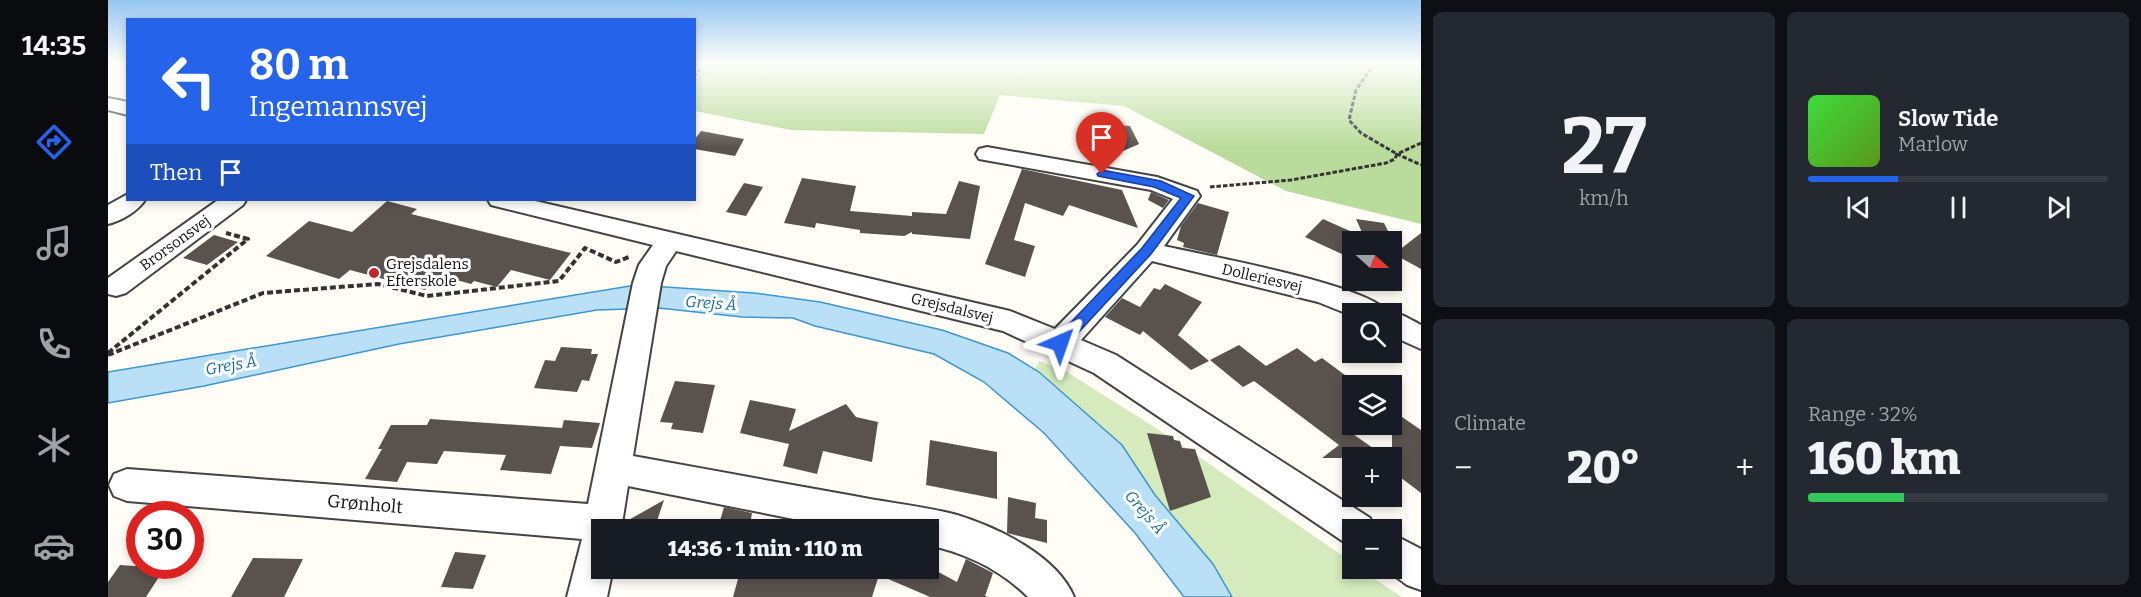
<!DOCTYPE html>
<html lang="en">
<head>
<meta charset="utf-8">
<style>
	:root { --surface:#171b24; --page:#242831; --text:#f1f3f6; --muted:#9ea1a6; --line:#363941; --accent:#2563eb }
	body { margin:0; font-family:Bitter,serif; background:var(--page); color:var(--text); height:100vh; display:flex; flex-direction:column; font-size:22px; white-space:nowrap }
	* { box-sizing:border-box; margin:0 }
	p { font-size:20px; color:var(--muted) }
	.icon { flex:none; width:33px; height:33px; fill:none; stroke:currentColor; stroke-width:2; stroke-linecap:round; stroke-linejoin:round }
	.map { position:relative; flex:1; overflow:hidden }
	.drawer { display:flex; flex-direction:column; gap:12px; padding:12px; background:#0d0f14; width:720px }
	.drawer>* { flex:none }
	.hud { position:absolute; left:18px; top:18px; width:570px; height:183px; border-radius:0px; box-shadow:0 3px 9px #0003; background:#2563eb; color:#fff; overflow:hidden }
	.needle { width:39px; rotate:111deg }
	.buttons { position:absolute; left:1234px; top:231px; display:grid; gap:12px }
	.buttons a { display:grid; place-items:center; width:60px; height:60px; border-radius:0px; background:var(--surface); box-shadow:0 3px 9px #0003; font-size:30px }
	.speed { position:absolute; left:18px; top:501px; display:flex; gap:12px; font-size:30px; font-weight:700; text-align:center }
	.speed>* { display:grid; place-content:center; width:78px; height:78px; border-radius:50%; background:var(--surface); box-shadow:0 3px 9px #0003; line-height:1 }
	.speed .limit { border:9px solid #d22; background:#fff; color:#111 }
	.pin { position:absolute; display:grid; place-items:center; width:51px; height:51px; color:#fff; margin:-62px -26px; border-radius:50% 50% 50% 0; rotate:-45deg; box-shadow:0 0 6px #0007 }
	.pin .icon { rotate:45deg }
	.me { position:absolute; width:66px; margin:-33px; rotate:43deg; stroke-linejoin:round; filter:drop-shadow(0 0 4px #0008) }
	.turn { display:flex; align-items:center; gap:21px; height:126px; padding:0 24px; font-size:27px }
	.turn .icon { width:78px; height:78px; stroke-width:2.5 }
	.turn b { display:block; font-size:42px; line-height:51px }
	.then { display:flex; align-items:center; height:57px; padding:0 24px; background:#0003; gap:12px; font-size:22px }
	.big { font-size:45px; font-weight:800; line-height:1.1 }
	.drawer .card { flex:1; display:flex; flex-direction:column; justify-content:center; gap:9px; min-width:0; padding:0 21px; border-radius:9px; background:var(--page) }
	.drawer .dial { align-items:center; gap:0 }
	.dial b { font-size:78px; line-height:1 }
	.song { display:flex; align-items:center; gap:18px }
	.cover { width:72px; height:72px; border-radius:9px; background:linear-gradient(135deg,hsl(120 70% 55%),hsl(90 70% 35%)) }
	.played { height:6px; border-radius:3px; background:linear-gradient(90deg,var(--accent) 30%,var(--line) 30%) }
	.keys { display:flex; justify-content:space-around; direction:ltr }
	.heat { display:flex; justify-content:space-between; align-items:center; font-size:33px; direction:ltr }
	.charge { height:9px; border-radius:4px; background:linear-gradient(90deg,#34c759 32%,var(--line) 0) }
	.drawer .tiles { flex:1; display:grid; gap:12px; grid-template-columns:repeat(2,1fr) }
	.trip { position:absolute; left:483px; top:519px; width:348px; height:60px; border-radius:0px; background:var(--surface); box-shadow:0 3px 9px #0003; font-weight:800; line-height:60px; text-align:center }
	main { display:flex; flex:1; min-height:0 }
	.menu { display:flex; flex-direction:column; width:108px; justify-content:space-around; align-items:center; background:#090b0e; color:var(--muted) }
	.menu .icon { width:42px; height:42px }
	.menu .on { color:var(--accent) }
	.menu b { font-size:27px; color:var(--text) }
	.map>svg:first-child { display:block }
	.green { fill:#d5ebbd }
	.forest { fill:#b9dc9c }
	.water { fill:#b9e0f7; stroke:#3f96cf; stroke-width:1.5 }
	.building { fill:#5a524d }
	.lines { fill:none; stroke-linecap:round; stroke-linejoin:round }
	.minor-casing { stroke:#444; stroke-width:4 }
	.path-far1 { stroke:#333; stroke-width:3; stroke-dasharray:4.5 2; stroke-linecap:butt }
	.path { stroke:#333; stroke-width:4; stroke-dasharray:6 3; stroke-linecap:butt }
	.minor { fill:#fff; fill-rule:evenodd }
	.route { fill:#2563eb; stroke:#184099; stroke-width:1.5 }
	.poi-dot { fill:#c4262e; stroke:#fff; stroke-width:2 }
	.labels { text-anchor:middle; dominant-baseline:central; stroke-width:6; stroke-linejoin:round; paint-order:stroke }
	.street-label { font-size:15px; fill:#111; stroke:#fff }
	.poi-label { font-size:15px; fill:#111; stroke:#fff; text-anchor:start }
	.water-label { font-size:16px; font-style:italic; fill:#1768a6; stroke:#fff }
	.near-street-label { font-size:18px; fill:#111; stroke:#fff }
</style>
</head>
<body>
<main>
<nav class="menu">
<b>14:35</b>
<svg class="icon on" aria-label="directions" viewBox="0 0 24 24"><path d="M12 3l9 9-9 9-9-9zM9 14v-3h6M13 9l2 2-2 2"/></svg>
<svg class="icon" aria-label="music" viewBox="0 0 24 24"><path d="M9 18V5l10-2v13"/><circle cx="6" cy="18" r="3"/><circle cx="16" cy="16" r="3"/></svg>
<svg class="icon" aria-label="phone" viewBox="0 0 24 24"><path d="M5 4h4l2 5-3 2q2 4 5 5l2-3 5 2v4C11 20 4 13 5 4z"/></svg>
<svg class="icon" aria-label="climate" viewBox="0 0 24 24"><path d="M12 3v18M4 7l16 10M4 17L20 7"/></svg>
<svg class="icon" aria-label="car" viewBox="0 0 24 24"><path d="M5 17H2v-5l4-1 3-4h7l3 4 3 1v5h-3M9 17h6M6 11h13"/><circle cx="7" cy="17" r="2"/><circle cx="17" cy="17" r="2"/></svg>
</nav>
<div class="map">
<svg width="1313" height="597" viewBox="0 0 1313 597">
	<rect width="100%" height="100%" fill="#fffdf5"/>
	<polygon class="green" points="931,361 956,370 1062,437 1245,563 1245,568 1252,569 1294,597 1120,597 925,374"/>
	<polygon class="forest" points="600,63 1313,63 1313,224 1178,191 1016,106 892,95 876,134 683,130 587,111 587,82"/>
	<polygon class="water" points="528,285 646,293 712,302 834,330 900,353 931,372 1014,445 1047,495 1105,564 1124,597 1076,597 1027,533 936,433 876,382 826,354 707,326 685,318 634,317 551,308 489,310 291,344 96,386 0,403 0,372"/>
	<g class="building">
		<polygon points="973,122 1022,126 1031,144 990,162"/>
		<polygon points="593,131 636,139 627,156 586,149 586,140"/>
		<polygon points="914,169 1014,190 1030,228 961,205 955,216 917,203 906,240 927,246 917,277 877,264"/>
		<polygon points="694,178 748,186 742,211 804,216 804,212 838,214 851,181 872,186 862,239 804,234 804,232 796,236 752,233 752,230 708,223 707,228 676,223"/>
		<polygon points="636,183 655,187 638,216 618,212"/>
		<polygon points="1043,192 1061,200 1055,208 1040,200"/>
		<polygon points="279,201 309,209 303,214 463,253 442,280 403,270 389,287 366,281 363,284 331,275 317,290 242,270 231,279 158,256 201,221 244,232"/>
		<polygon points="1090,203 1121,212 1109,255 1075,247 1076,243 1069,240 1073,226"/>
		<polygon points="1215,219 1253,236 1245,242 1245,245 1236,255 1197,237"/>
		<polygon points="1248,219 1276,223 1290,251 1313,233 1313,269 1284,253 1284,242 1262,242 1257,239"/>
		<polygon points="106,235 130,242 99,265 75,258"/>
		<polygon points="1057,284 1094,302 1070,335 1101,361 1083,370 1035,331 1032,335 997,317 1014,298 1032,307 1046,288 1052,290"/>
		<polygon points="1131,345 1158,366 1189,348 1207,362 1214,358 1245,381 1245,434 1279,458 1214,458 1231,445 1146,381 1135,387 1102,360"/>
		<polygon points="453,347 484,349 483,354 490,354 481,381 474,380 469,392 426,388 437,360 447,361"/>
		<polygon points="567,381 607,385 595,433 563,429 565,423 552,422"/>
		<polygon points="642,400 688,409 681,431 738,404 748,417 770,422 764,462 715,451 709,474 675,466 681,444 632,433"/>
		<polygon points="1284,410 1313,430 1313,493 1284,471"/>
		<polygon points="322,419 454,428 456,420 492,423 484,448 452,446 443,474 392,470 398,455 336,451 329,464 299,462 289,482 257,479 274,449 270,449 283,425 319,425"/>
		<polygon points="1039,433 1065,436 1066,440 1072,441 1074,448 1087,449 1103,497 1062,511"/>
		<polygon points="822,440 889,452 889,499 818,485"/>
		<polygon points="900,497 928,503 927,518 939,520 939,543 899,533"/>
		<polygon points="556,500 546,530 515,530 517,522"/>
		<polygon points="616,507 644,513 641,530 611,524"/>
		<polygon points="347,552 378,555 365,589 333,587"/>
		<polygon points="145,558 195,559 176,597 123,597"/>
		<polygon points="858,559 885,573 877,596 880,597 822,597 771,575 764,597 625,597 633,568 694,568 713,577 716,568 823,568 849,582"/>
		<polygon points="12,565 26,566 58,566 38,597 0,597 0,582"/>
	</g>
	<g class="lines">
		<g class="minor-casing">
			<g id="minor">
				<polygon points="0,98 20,102 20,115 0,110"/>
				<path d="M879,147L1049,177L1089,191L1092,196L1056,246C1094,255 1264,285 1280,313C1291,311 1303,320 1313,325V349L1284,336V314H1245V316L1210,302L1044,261L973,340L1008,355L1262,518L1267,530H1245V546L1236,542L986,373L895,331L568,251L558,266L553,283L525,456C598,469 672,483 746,496C780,503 816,506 849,515C891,528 949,556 966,597H920C893,570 858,553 820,545V530H741L520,486L513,530H494V568H505L499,597H459L474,539L19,501L6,496L1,485L6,474L19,469L480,504L525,283L531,265L545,245L383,205L380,200H423L902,311L947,329L1029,245L1065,199L1043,190L871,159L868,154L871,149Z"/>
				<path d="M20,194V200H37C30,211 13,221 0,224V205Z"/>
				<polygon points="110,200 138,200 135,205 18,293 8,296 0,294 0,278"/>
				<polygon points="1284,534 1313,549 1313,590 1299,585 1276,568 1284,568"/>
			</g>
		</g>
		<g class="path-far1">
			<polyline points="586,77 597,63"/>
			<polyline points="1313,143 1289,154 1313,165"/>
			<polyline points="1102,187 1183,180 1278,163 1287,159 1289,154 1253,133 1241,120 1248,90 1267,63"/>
		</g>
		<g class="path">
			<polyline points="0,353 140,239 118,233"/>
			<polyline points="0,355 155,293 270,284 319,296 451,281 477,248 508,262 521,257"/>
		</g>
		<use href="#minor" class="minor"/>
	</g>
	<linearGradient id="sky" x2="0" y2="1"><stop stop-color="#95c6ee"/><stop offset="0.43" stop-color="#fffefa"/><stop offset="1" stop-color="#fffefa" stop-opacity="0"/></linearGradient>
	<rect width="1313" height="147" fill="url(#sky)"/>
	<polygon class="route" points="994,170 1053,181 1086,196 1043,254 957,347 947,347 945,343 947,339 1034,248 1073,198 1046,187 990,176 989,174"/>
	<circle class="poi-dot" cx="266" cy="273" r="6"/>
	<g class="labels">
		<g class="street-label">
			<text transform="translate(67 243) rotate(-36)">Brorsonsvej</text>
			<text transform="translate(1154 278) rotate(13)">Dolleriesvej</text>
			<text transform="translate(844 308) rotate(14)">Grejsdalsvej</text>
		</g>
		<g class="poi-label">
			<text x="278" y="264">Grejsdalens<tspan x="278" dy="17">Efterskole</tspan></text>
		</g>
		<g class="water-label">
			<text transform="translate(603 303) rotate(4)">Grejs Å</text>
			<text transform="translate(123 365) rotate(-10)">Grejs Å</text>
			<text transform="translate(1037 512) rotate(49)">Grejs Å</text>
		</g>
		<g class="near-street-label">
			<text transform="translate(257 504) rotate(5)">Grønholt</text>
		</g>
	</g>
</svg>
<div class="buttons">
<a><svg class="needle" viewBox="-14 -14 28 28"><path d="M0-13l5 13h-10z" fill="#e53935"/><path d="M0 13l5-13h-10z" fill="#9ea1a6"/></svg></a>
<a><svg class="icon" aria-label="search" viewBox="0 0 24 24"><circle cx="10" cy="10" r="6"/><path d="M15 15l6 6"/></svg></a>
<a><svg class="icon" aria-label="layers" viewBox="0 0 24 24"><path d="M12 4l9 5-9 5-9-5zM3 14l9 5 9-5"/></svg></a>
<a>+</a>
<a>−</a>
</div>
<div class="speed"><div class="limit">30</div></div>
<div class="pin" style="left:994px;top:174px;background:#d93025"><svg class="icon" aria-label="arrive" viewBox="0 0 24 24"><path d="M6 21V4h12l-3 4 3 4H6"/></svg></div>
<svg class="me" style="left:952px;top:343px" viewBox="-20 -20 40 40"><path d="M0-17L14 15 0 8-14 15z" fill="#2563eb" stroke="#fff" stroke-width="4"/></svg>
<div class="trip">14:36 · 1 min · 110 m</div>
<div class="hud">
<div class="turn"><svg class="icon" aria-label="left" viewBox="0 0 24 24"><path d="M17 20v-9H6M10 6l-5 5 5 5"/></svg><div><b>80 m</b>Ingemannsvej</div></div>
<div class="then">Then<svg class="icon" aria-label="arrive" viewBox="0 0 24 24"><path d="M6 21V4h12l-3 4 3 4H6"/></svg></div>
</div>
</div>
<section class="drawer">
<div class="tiles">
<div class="card dial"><b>27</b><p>km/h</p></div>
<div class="card">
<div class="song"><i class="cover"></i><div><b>Slow Tide</b><p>Marlow</p></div></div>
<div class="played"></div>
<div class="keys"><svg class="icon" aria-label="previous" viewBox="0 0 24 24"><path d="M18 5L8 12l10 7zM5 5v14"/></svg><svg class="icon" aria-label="pause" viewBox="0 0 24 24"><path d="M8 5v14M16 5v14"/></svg><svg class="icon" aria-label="next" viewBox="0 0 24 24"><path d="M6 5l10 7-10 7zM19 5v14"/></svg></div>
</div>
<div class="card"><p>Climate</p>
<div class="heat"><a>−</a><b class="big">20°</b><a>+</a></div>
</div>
<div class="card"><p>Range · 32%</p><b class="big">160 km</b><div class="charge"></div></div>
</div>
</section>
</main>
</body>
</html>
